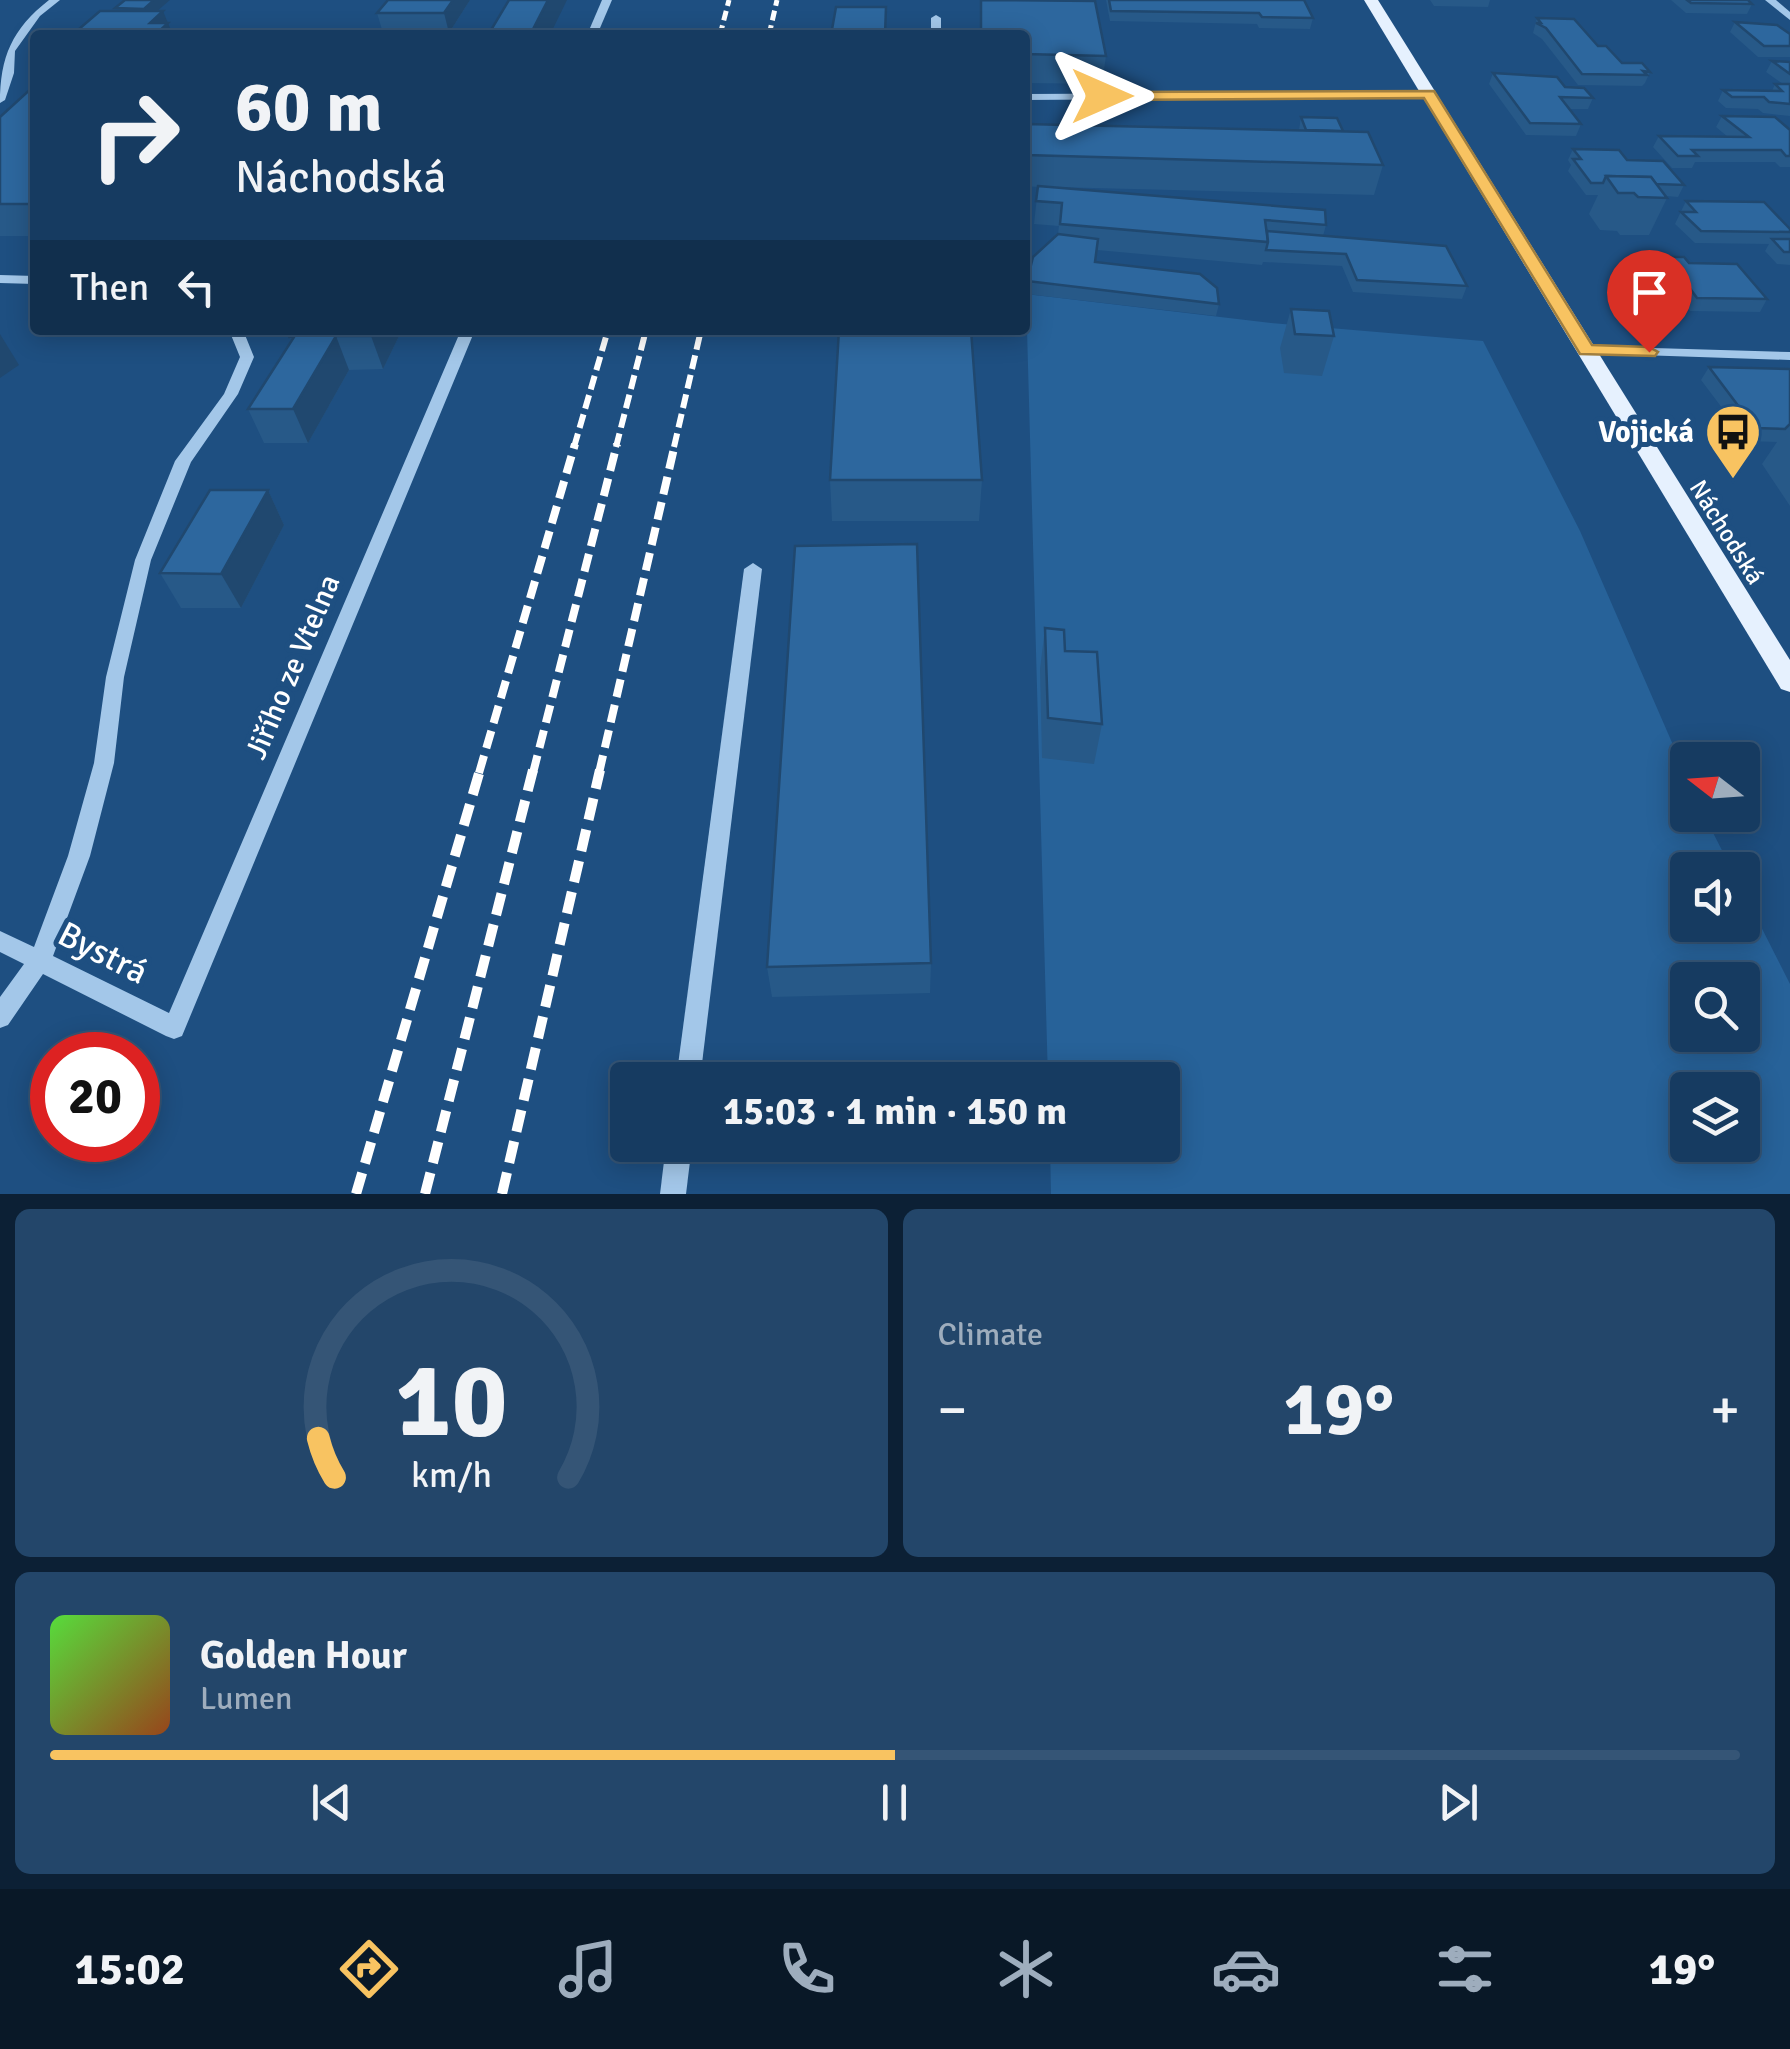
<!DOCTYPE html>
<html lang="en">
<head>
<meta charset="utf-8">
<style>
	:root { --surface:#163b61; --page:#23466a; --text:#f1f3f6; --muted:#9eadbd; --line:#355576; --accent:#f8c361 }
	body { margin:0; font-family:Signika,sans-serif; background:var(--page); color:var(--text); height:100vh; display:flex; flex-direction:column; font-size:38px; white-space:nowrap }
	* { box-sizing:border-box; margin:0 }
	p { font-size:32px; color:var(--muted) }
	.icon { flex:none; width:55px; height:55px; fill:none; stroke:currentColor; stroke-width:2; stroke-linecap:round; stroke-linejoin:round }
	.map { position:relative; height:1194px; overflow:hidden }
	.sheet { display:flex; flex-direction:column; gap:15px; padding:15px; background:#0c2035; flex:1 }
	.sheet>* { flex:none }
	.top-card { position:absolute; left:30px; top:30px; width:1000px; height:305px; border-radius:10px; box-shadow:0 5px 25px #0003,0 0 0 2px var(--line); background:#163b61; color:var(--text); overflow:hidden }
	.needle { width:65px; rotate:287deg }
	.tools { position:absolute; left:1670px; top:742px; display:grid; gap:20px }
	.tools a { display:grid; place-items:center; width:90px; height:90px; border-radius:10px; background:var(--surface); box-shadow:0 5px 25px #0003,0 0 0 2px var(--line); font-size:50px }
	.speed { position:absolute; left:30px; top:1032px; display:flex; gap:20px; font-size:50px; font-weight:700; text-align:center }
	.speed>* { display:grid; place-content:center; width:130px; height:130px; border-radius:50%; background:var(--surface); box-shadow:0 5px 25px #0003,0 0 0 2px var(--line); line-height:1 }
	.speed .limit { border:15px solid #d22; background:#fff; color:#111 }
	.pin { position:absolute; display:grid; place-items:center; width:85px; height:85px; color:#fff; margin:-102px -42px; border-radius:50% 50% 50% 0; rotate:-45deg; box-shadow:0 0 10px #0007 }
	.pin .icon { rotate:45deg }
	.me { position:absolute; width:110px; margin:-55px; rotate:90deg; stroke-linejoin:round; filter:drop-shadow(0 0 8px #0008) }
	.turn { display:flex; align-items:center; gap:35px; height:210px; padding:0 40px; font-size:45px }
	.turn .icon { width:130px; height:130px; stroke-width:2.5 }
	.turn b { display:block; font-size:70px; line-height:85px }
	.then { display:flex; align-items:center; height:95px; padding:0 40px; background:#0003; gap:20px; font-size:38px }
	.big { font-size:75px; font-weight:800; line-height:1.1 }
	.sheet .card { flex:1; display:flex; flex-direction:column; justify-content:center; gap:15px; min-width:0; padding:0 35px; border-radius:15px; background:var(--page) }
	.sheet .dial { align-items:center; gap:0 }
	.dial svg { height:260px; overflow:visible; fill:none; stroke:var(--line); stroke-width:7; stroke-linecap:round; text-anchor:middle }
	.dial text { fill:var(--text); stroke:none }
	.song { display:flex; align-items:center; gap:30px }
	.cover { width:120px; height:120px; border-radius:15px; background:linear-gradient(135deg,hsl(110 70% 55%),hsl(20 70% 35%)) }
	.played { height:10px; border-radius:5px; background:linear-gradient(90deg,var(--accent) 50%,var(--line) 50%) }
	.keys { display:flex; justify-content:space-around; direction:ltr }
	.heat { display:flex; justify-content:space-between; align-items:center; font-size:55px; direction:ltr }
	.sheet .tiles { flex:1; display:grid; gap:15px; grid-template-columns:1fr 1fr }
	.card:last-child { grid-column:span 2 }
	.trip { position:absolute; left:610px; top:1062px; width:570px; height:100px; border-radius:10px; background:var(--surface); box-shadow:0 5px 25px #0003,0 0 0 2px var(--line); font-weight:800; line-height:100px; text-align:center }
	.menu { display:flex; height:160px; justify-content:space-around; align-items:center; background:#091827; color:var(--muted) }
	.menu .icon { width:70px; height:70px }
	.menu .current { color:var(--accent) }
	.menu b { font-size:45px; color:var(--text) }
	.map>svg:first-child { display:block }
	.green { fill:#276299; fill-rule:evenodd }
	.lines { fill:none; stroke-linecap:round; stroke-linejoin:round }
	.minor { fill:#a3c7e9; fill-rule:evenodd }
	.major { fill:#e6f1fe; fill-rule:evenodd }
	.rail-far3 { stroke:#fff; stroke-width:5; stroke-dasharray:10 5; stroke-linecap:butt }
	.rail-far2 { stroke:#fff; stroke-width:6; stroke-dasharray:14 6; stroke-linecap:butt }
	.rail-far1 { stroke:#fff; stroke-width:8; stroke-dasharray:18 8; stroke-linecap:butt }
	.rail { stroke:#fff; stroke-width:10; stroke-dasharray:22 10; stroke-linecap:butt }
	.wall { fill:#275988 }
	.shaded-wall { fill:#20486f }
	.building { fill:#2d679e; stroke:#20486f; stroke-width:2.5 }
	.route { fill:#f8c361; stroke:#a17f3f; stroke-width:2.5 }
	.labels { text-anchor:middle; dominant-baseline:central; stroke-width:10; stroke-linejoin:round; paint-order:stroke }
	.far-street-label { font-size:25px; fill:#fff; stroke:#1e4f81 }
	.poi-label { font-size:30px; font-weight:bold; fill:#fff; stroke:#1e4f81; text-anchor:end }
	.street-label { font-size:30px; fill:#fff; stroke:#1e4f81 }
	.near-street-label { font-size:35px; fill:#fff; stroke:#1e4f81 }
</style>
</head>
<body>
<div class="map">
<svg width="1790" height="1194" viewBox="0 0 1790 1194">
	<rect width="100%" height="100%" fill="#1e4f81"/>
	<path class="green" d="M1026,294L1271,323L1483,341L1580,531L1687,777L1688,815H1704L1732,870H1688V925H1742L1743,891L1790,984V1194H1051L1050,1145H1162V1080H1048ZM1688,980H1742V1035H1688ZM1688,1090H1742V1145H1688Z"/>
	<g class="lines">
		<g class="minor">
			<path d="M49,0H60L40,16L15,51L14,73L5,100L0,103C0,57 12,29 49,0Z"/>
			<polygon points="602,0 612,0 597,35 587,35"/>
			<polygon points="1765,0 1776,0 1790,12 1790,20"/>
			<polygon points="936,15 941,18 941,35 931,35 931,18"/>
			<polygon points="1433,92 1433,96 1429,97 1025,100 1025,94"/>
			<polygon points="0,275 35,276 35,284 0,283"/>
			<polygon points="229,330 243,330 254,357 238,394 191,462 151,560 124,677 114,763 90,856 53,956 169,1013 461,330 475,330 182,1036 174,1039 166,1036 43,974 8,1025 0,1028 0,997 24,964 0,952 0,931 34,947 68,856 94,763 106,677 135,560 175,461 224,394 240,357"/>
			<polygon points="1586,346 1790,352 1790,360 1581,353 1579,350"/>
			<polygon points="753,563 762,569 700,1080 676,1080 744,569"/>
			<polygon points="666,1145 692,1145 686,1194 660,1194"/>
		</g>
		<polygon class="major" points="1364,0 1378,0 1790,660 1790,692 1781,689"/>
		<g class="rail-far3">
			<polyline points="720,35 729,0"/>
			<polyline points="769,35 777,0"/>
		</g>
		<g class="rail-far2">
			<polyline points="574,447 608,330"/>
			<polyline points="616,447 646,330"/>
			<polyline points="674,447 701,330"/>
		</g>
		<g class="rail-far1">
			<polyline points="479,773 575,444"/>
			<polyline points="533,773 617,444"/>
			<polyline points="599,773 675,444"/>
		</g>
		<g class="rail">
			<polyline points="356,1194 480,770"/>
			<polyline points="425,1194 533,770"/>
			<polyline points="502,1194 600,770"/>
		</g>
	</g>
	<g class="wall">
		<polygon points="470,0 449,33 383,33 377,13"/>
		<polygon points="981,0 1106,56 1102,84 1025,83 1025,35 980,35"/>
		<polygon points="1106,0 1304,0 1313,18 1310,29 1259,28 1257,24 1110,21"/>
		<polygon points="1430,0 1490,0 1488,7 1434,6"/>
		<polygon points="1671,0 1748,0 1752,4 1747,14 1686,13"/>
		<polygon points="1537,18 1598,46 1622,63 1650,72 1645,83 1642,86 1578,85 1542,39 1533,33"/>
		<polygon points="1735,22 1790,34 1790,57 1758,57 1730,32"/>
		<polygon points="1772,61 1790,62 1790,116 1763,113 1758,109 1726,108 1718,101 1723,90 1772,91 1775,84 1783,84 1766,72"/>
		<polygon points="1493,73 1565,87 1593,98 1588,109 1569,109 1581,124 1576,136 1526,135 1489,84"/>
		<polygon points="35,85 35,236 0,236 0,117"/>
		<polygon points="1722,116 1790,130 1790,167 1780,167 1775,162 1695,162 1692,168 1672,168 1653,147 1659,136 1728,137 1716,127"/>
		<polygon points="1301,117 1343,131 1383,165 1374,195 1053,187 1326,225 1323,236 1467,286 1462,299 1353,292 1342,266 1263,262 1262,265 1097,250 1095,262 1219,304 1216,316 1026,294 1027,281 1058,234 1059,226 1034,224 1038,187 1025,186 1025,124 1299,130"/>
		<polygon points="1573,149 1627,160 1684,185 1678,197 1666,196 1667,198 1649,235 1620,235 1617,231 1600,230 1589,214 1598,195 1586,195 1568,171 1571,165 1568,160"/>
		<polygon points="1686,201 1790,229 1790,265 1777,264 1765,251 1769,244 1695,243 1675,224"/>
		<polygon points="1667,257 1689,263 1767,299 1760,312 1690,311 1660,269"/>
		<polygon points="1291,309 1334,336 1322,376 1284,373 1280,348"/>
		<polygon points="402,330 383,369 349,370 308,443 264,443 248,409 291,340 290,337"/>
		<polygon points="1709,367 1790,369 1790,506 1762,464 1777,442 1747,441 1701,380"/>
		<polygon points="830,480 982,480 979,521 832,521"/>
		<polygon points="268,490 284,525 241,608 181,608 160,573"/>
		<polygon points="1045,628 1065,651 1102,724 1094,764 1042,758 1040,669"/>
		<polygon points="931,963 930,993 772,997 767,967"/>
	</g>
	<g class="shaded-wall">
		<polygon points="154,0 170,0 148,19 144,9"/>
		<polygon points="453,0 470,0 449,33 444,13"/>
		<polygon points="548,0 567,0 550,35 530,35"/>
		<polygon points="163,11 173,35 155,35 150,23"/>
		<polygon points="374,330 402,330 383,369 371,336"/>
		<polygon points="0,334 19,365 0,378"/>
		<polygon points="336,336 349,370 308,443 293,409"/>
		<polygon points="268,490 284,525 241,608 221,574"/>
	</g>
	<g class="building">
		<polygon points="125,0 154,0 144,9 115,8"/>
		<polygon points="388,0 453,0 444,13 377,13"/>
		<polygon points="509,0 548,0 530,35 488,35"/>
		<polygon points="981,0 1095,1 1106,56 1025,54 1025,35 981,35"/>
		<polygon points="1109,0 1304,0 1313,18 1262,17 1259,13 1111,11"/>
		<polygon points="1687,0 1748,0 1752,4 1691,3"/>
		<polygon points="836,7 886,7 885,35 831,35"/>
		<polygon points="100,11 163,11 150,23 168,23 155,35 72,35"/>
		<polygon points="1537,18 1574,19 1598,46 1606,46 1622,63 1642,63 1650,72 1643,71 1647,75 1582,74 1546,28 1536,23 1541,23"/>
		<polygon points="1735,22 1777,25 1790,34 1790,46 1764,46"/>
		<polygon points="1772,61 1790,62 1790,74"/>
		<polygon points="1493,73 1557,77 1565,87 1584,88 1593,98 1560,97 1581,124 1530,123"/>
		<polygon points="1775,84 1790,84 1790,104 1769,102 1764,97 1732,97 1723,90 1782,91"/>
		<polygon points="35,85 35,204 0,204 0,117"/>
		<polygon points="1722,116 1775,117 1790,130 1790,156 1786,156 1781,150 1692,150 1698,156 1678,156 1659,136 1749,137"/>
		<polygon points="1301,117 1337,118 1343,131 1306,130"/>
		<polygon points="1025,124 1368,132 1383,165 1026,155"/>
		<polygon points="1573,149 1619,150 1627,160 1663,161 1684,185 1656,184 1651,177 1606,176 1603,183 1591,183 1573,159 1581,159"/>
		<polygon points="1606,176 1651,177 1667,198 1638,197 1634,193 1618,193"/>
		<polygon points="1038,186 1325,210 1326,225 1265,220 1268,242 1060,224 1062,203 1036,201"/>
		<polygon points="1686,201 1764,202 1790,229 1790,232 1701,231 1681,212 1696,212"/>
		<polygon points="1267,231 1446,246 1467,286 1357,280 1346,254 1266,250 1268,242"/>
		<polygon points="1058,234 1098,239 1095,262 1200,274 1217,288 1219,304 1027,281 1033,257"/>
		<polygon points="1772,239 1790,239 1790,252 1784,252"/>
		<polygon points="1667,257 1684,257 1689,263 1737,264 1767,299 1697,298"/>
		<polygon points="1291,309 1329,311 1334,336 1295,334"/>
		<polygon points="294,330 374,330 371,336 336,336 293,409 248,409 294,337 290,337"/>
		<polygon points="839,330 971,330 982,480 830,480"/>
		<polygon points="1709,367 1790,369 1790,424 1785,429 1755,428"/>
		<polygon points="210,490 268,490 221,574 160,573"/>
		<polygon points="917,544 931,963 767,967 795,546"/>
		<polygon points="1045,628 1064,630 1065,651 1097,652 1102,724 1048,718"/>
	</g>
	<polygon class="route" points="1434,91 1592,345 1649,347 1658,352 1655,356 1580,354 1424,98 1102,100 1095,96 1102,92"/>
	<defs>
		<g id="bus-pin" transform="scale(2.875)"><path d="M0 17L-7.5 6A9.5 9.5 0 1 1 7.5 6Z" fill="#f8c361" stroke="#1e4f81"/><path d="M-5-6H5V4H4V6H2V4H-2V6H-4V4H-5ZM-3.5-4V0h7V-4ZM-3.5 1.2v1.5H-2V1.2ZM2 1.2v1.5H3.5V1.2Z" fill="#111"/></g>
	</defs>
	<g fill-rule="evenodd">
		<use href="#bus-pin" x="1733" y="432"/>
	</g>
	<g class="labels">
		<g class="far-street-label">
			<text transform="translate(1727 532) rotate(58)">Náchodská</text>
		</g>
		<g class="poi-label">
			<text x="1694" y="432">Vojická</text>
		</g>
		<g class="street-label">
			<text transform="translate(293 667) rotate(-67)">Jiřího ze Vtelna</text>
		</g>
		<g class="near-street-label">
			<text transform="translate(103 953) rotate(27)">Bystrá</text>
		</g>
	</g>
</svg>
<div class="tools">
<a><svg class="needle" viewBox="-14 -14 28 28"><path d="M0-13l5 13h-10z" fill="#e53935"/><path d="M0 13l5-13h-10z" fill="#9eadbd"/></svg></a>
<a><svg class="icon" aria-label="sound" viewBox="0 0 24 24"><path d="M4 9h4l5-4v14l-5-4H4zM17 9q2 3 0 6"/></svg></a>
<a><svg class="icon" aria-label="search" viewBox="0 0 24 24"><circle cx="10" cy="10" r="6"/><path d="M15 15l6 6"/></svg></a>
<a><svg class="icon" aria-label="layers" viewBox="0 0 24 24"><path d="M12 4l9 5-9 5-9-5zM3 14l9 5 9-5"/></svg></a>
</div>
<div class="speed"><div class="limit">20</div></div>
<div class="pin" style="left:1649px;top:352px;background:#d93025"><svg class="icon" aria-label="arrive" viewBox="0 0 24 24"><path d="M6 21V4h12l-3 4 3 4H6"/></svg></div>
<svg class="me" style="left:1102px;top:96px" viewBox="-20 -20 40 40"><path d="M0-17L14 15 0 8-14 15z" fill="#f8c361" stroke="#fff" stroke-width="4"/></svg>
<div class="trip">15:03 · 1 min · 150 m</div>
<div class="top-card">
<div class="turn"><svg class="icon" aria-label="right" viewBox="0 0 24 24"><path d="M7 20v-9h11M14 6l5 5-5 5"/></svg><div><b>60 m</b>Náchodská</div></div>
<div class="then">Then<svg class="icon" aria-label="left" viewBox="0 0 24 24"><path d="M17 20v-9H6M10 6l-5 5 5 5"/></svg></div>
</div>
</div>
<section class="sheet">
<div class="tiles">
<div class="card dial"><svg viewBox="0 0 100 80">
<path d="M14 69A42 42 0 1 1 86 69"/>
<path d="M14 69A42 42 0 0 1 9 57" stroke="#f8c361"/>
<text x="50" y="56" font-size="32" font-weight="700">10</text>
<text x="50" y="72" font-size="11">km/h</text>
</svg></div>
<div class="card"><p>Climate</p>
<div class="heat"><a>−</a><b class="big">19°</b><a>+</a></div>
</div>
<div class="card">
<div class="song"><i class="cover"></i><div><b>Golden Hour</b><p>Lumen</p></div></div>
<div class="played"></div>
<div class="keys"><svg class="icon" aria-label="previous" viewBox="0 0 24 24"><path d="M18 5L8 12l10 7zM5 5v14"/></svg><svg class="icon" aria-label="pause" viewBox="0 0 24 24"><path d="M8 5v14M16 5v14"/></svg><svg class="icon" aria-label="next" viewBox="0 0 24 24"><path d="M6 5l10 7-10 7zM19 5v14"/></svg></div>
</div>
</div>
</section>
<nav class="menu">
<b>15:02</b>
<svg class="icon current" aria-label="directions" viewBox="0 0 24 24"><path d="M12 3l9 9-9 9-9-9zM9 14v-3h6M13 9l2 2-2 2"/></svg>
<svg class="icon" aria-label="music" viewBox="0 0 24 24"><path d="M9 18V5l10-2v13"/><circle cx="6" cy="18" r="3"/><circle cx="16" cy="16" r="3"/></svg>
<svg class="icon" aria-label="phone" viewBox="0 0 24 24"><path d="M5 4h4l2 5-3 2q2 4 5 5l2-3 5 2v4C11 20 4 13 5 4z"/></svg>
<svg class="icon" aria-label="climate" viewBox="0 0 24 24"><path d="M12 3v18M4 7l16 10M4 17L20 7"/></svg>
<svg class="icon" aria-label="car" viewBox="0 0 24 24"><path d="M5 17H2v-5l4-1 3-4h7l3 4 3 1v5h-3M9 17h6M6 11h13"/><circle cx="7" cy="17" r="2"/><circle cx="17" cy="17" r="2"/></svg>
<svg class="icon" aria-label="filters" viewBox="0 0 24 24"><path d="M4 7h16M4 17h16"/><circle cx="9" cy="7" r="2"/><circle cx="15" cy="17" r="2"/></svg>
<b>19°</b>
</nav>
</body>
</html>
